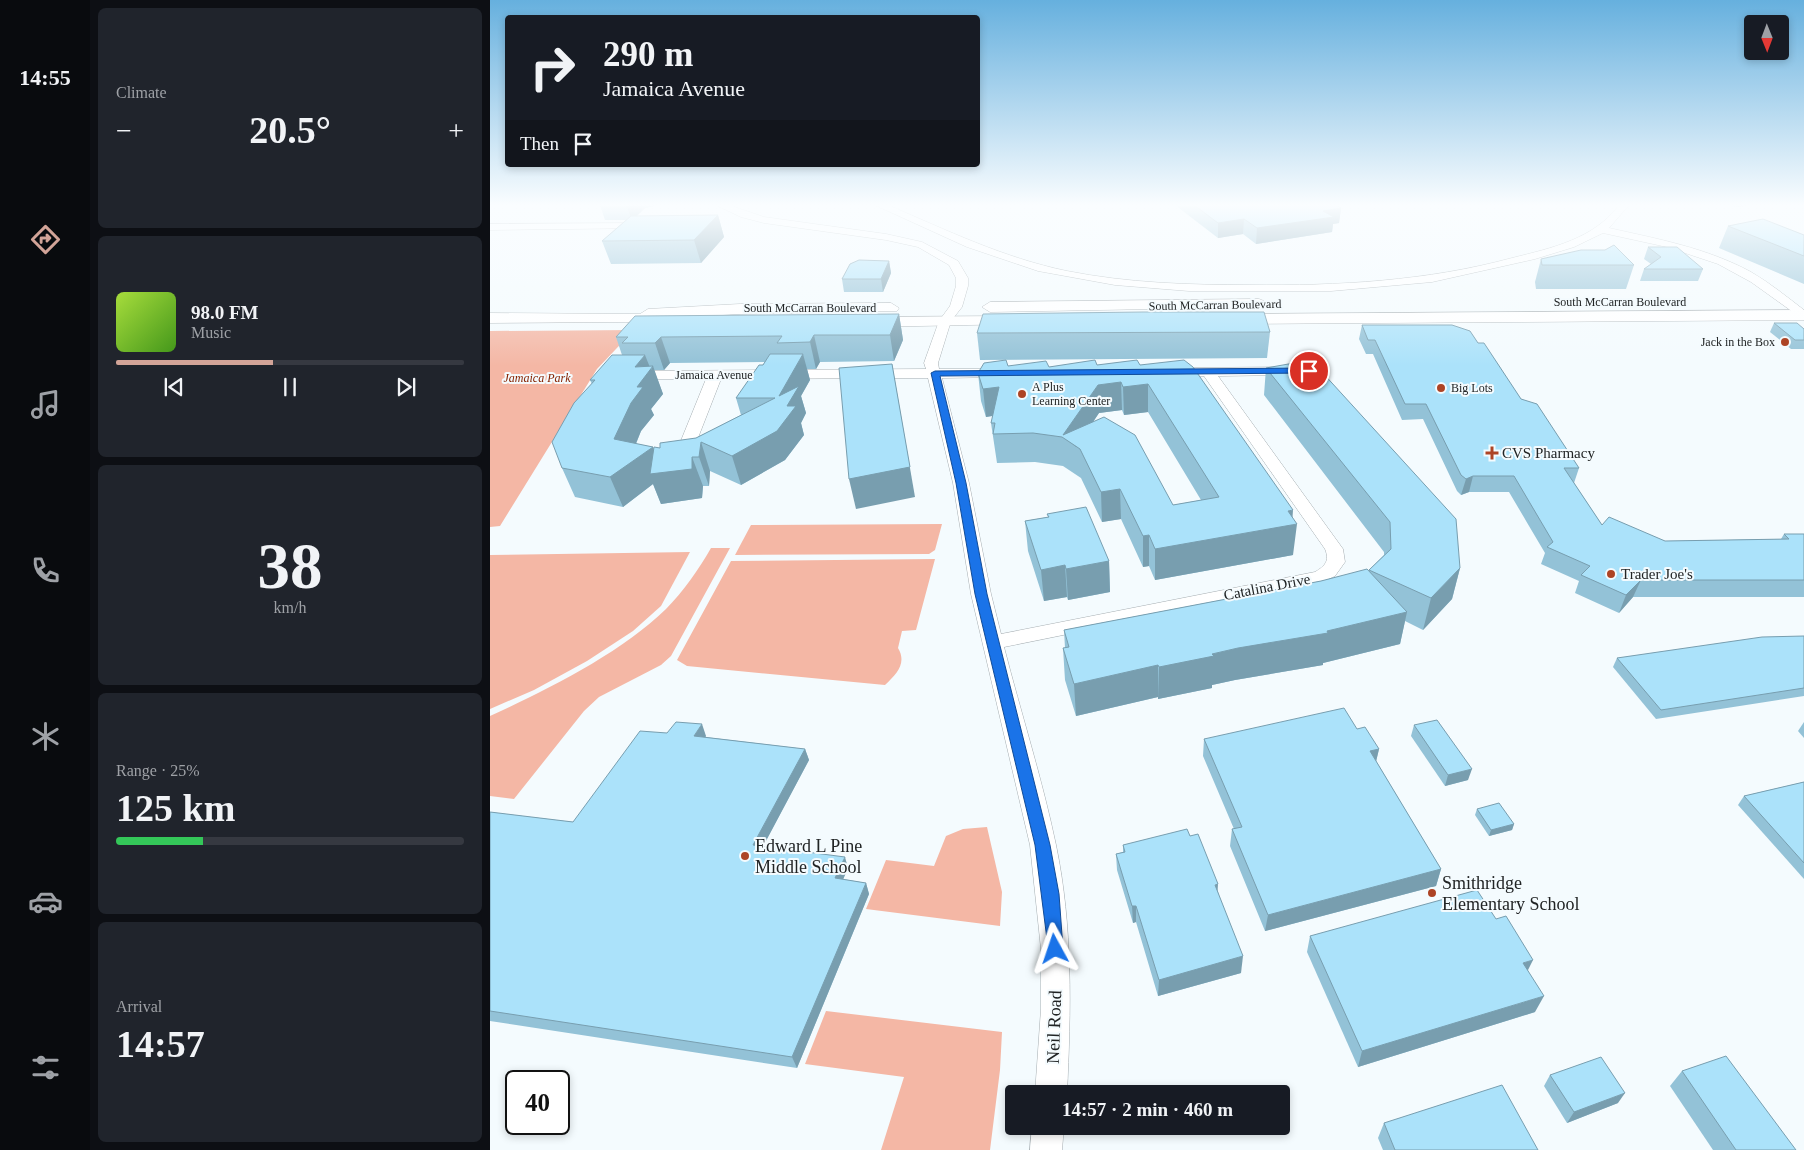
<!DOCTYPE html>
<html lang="en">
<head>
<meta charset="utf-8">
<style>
	:root { --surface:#171b24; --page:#20242c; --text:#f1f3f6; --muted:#9ea1a6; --line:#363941; --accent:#d2a498 }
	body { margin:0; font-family:Georgia,serif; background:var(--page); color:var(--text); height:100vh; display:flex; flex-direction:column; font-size:19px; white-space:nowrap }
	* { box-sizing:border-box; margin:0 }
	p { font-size:16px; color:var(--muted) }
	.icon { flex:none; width:28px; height:28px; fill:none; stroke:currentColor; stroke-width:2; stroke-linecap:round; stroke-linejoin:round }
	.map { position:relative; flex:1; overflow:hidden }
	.panel { display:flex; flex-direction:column; gap:8px; padding:8px; background:#0d0f14; width:400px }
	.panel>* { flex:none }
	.top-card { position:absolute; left:15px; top:15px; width:475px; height:152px; border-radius:5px; box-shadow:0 2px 8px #0003; background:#171b24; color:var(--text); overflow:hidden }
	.needle { width:32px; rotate:179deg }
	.fabs { position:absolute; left:1254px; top:15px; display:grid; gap:10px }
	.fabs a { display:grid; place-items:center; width:45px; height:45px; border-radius:5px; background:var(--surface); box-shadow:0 2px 8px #0003; font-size:25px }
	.speed { position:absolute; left:15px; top:1070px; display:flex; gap:10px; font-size:25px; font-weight:700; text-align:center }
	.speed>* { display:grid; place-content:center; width:65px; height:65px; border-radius:50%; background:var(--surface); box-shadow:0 2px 8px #0003; line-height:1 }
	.speed .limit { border:2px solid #111; border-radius:8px; background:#fff; color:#111 }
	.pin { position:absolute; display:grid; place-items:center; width:42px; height:42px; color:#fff; margin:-21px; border:2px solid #fff; border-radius:50%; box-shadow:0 1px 5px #0007 }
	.me { position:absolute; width:55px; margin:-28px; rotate:355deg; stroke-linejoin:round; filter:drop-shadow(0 0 4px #0008) }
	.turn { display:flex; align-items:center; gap:18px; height:105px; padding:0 15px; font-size:22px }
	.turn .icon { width:65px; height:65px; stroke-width:2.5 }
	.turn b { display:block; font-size:35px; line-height:42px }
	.then { display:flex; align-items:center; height:48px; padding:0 15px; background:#0003; gap:10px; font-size:19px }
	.big { font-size:38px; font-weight:700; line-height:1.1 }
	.panel .card { flex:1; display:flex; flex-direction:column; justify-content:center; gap:8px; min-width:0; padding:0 18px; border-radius:8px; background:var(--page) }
	.panel .dial { align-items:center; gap:0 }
	.dial b { font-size:65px; line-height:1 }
	.song { display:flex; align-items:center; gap:15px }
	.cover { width:60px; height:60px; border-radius:8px; background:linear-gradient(135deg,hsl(80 70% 55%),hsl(100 70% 35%)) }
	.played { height:5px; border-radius:2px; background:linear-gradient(90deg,var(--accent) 45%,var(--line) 45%) }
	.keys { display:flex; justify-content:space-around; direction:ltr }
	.heat { display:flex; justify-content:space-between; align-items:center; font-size:28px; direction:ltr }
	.charge { height:8px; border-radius:4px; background:linear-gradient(90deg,#34c759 25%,var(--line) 0) }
	.trip { position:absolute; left:515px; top:1085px; width:285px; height:50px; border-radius:5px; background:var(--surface); box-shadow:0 2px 8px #0003; font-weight:700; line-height:50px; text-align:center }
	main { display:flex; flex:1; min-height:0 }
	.dock { display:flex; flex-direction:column; width:90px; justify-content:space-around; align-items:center; background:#090b0e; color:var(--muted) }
	.dock .icon { width:35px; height:35px }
	.dock .selected { color:var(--accent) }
	.dock b { font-size:22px; color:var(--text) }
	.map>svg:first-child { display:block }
	.green { fill:#f4b7a5 }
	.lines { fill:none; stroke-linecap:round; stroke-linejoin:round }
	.minor-casing { stroke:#a5adb1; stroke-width:1 }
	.major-casing { stroke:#a5adb1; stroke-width:1 }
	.minor { fill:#fff; fill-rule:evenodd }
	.major { fill:#fff; fill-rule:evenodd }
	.wall { fill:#93c2d7; fill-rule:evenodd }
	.shaded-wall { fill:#789eaf }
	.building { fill:#abe2fa; stroke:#789eaf; fill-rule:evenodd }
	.route { fill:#1a73e8; stroke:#114b97 }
	.poi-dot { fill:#ad4425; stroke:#f4fbfe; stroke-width:2 }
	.labels { text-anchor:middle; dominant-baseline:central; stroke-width:4; stroke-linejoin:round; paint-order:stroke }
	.far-street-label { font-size:12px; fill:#212425; stroke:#f4fbfe }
	.far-poi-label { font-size:12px; fill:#212425; stroke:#f4fbfe; text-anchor:start }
	.far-park-label { font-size:12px; font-style:italic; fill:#852200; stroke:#f4fbfe }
	.poi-label { font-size:15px; fill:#212425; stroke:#f4fbfe; text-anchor:start }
	.street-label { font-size:15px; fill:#212425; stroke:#f4fbfe }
	.near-poi-label { font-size:18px; fill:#212425; stroke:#f4fbfe; text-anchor:start }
	.near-street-label { font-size:18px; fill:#212425; stroke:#f4fbfe }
</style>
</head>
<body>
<main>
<nav class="dock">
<b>14:55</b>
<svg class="icon selected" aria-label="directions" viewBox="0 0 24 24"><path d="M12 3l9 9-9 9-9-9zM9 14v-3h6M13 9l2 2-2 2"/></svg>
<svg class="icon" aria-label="music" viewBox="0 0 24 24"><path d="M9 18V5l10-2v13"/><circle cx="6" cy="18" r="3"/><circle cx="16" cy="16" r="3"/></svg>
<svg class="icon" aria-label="phone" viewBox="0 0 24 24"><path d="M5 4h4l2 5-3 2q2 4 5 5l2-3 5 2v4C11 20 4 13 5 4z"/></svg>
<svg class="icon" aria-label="climate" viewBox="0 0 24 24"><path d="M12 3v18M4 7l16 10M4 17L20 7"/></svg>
<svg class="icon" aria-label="car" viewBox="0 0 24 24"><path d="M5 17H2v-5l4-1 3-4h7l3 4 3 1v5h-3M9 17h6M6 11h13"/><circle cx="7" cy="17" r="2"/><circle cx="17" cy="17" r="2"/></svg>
<svg class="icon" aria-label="filters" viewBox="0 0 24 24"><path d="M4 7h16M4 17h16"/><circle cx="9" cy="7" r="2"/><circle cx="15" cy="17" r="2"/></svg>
</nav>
<section class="panel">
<div class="card"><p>Climate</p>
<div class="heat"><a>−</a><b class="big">20.5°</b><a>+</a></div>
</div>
<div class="card">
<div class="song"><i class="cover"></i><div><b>98.0 FM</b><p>Music</p></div></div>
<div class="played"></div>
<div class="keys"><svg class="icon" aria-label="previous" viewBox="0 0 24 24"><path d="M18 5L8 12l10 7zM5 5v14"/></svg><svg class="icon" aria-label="pause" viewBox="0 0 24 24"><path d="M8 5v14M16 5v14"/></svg><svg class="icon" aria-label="next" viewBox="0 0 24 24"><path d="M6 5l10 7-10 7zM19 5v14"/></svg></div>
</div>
<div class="card dial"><b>38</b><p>km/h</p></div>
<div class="card"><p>Range · 25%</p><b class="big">125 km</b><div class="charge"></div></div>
<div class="card"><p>Arrival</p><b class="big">14:57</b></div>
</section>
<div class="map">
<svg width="1314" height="1150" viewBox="0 0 1314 1150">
	<rect width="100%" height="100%" fill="#f4fbfe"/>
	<g class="green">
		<polygon points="144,330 107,369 10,526 0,527 0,331"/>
		<polygon points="452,524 445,550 439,554 245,555 261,525"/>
		<path d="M221,548H240L181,656L171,665L109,697L94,711L24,799L0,796V716C57,690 131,653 176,609C193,592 209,569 221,548Z"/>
		<polygon points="200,552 171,606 143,631 97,661 44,690 0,709 0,555"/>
		<path d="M445,559L426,630L412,631L408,648C417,663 407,674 395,685L197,666L187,660L241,561Z"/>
		<polygon points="497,827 512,892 510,926 376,909 396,860 444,866 456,836 473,829"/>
		<polygon points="336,1011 512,1032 510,1070 500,1150 391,1150 414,1077 315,1064"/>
	</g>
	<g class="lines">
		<g class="minor-casing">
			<g id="minor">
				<path d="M226,205H239L274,217L396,234L432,242L468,261L478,278V286L472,307L461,321L448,363L449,369H513L520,373L513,377L452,378L479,483L501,594L511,634L825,572C835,566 840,561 835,549L714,376H681L674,372L681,368L801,367L808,371L801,375L728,376L853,549L855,562L845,576L830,583L514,647C531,713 552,778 566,845C583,927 581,1010 577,1094H545L551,1009V949L540,845L481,594L463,483L438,378L231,379L206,443L198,448L190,443L216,379H141L134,375L141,371L436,369L434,363L449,321L460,306L466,286V278L459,265L428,247L396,240L274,223L251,217Z"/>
				<path d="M385,205H398C456,230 514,258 577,271C637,283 699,285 760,285C848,286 937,281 1022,258C1062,248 1104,239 1129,205H1139L1119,228C1168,239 1217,248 1261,272C1280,283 1297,297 1314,310V320L1261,282L1228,264L1177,247L1113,233L1084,247L1045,259L942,282L841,291H699L625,285L548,271L477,247Z"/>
				<polygon points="154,223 159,226 158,228 0,230 0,224"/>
				<polygon points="542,1126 574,1126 572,1150 540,1150"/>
			</g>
		</g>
		<g class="major-casing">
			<g id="major">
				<polygon points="769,299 774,301 777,304 774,307 500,312 492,307 500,302"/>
				<polygon points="401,303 409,308 407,311 250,314 180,318 183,321 175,326 136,322 0,323 0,313 150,314 158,309 250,304"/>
				<polygon points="1314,310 1314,320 744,324 736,319 744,314"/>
				<polygon points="523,316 529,318 531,321 529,324 379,327 371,322 379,317"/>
			</g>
		</g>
		<use href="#minor" class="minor"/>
		<use href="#major" class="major"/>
	</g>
	<g class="wall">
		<polygon points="110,205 169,205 155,208 147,216 228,215 234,237 211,263 121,264 112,241 136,220 115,220"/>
		<polygon points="685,205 846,205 851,208 849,223 843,224 842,232 766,244 753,234 728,238"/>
		<polygon points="1235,205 1260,205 1248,207"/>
		<polygon points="1238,226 1314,235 1314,284 1229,248"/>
		<polygon points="1158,247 1213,269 1208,281 1150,281 1154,269 1161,264 1154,259"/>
		<polygon points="1051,259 1144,265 1136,289 1046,289 1045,282"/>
		<polygon points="399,261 401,273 393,292 354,292 352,279"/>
		<path d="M409,314L413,340L404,361L330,362L326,369H317L320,380L311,396L316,413L311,423L314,435L295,460L251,485L220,471L219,486H213L212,498L171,504L163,484L133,507L85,497L72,468L102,384L100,380L132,355L126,337ZM275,362L246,398L251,415L206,438L170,448L164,449L163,447L146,444L151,431L164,415L161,409L173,394L164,370H174L180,363Z"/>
		<polygon points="1284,323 1314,329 1314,349 1301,349 1280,332"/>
		<polygon points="872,325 988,343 1031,399 1089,468 1084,483 1112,525 1175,541 1291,539 1294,534 1314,534 1314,597 1143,597 1129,613 1085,593 1089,581 1051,564 1055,553 1019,492 979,492 971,495 967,491 933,419 912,420 883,354 876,354 869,339"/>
		<polygon points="780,332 777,358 490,360 487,333"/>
		<path d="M607,365H650L802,518L803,555L665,580L659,566L653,567L631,519L612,522L591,478L573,466L545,462L507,463L501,423L503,416L496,417L491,401L488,373L518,366L559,367ZM632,410L634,415L658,412L711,500L683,505L603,422L609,413Z"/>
		<polygon points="776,368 970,568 962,599 933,630 915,621 910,644 833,663 833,665 745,680 722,685 722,688 668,699 668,697 586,716 575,680 573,648 575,648 574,630 831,581 878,571 894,555 894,552 774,395"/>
		<polygon points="557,514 619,561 620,592 578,600 577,597 554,601 538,551 535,521 558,517"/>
		<polygon points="1314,636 1314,696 1166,719 1123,667 1127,658"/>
		<polygon points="1314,722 1314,738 1308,731"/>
		<polygon points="924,725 978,780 955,786 921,736"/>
		<polygon points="867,729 889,749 886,761 951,869 946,886 775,931 740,846 742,829 744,829 713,756 714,739"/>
		<polygon points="177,733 216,736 215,737 315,749 319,760 273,846 358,868 353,879 376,883 379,894 307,1068 0,1021 0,812 83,822"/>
		<polygon points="1314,782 1314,879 1248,805 1254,796"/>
		<polygon points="987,809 1024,824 1022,830 999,836 985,815"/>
		<polygon points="633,845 728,892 751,973 668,996 646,922 643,923 627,870 626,854 633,852"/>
		<polygon points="820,936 1045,1012 868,1067 817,952"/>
		<polygon points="1192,1071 1306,1150 1223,1150 1180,1086"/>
		<polygon points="1060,1075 1128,1103 1077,1123 1054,1086"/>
		<polygon points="894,1123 1048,1150 893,1150 888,1138"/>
	</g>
	<g class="shaded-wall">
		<polygon points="136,205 169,205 155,208 142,220"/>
		<polygon points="1248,205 1260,205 1248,207"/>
		<polygon points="851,208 849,223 843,224 842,232 766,244 767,228 833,211"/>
		<polygon points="228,215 234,237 211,263 204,240"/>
		<polygon points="754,219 753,234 728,238 728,223"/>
		<polygon points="399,261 401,273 393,292 391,279"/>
		<polygon points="409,314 413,340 404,361 400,335"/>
		<polygon points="324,335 330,362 326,369 320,342"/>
		<polygon points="171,337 180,363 174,370 165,343"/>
		<polygon points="313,354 320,380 311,396 316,413 311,423 314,435 295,460 251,485 242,456 289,396"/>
		<polygon points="155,355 161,370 163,366 173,394 161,409 164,415 151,431 137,465 163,447 172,473 202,457 213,486 212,498 171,504 163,484 133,507 120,477 124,439 145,367"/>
		<polygon points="402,364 425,497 366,509 359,479"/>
		<polygon points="631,382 632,410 609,413 586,447 573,435 608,385"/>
		<polygon points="658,384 658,412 634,415 633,387"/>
		<polygon points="509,387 512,414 496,417 493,389"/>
		<polygon points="211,442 220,471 219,486 209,457"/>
		<polygon points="983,476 979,492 971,495 976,479"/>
		<polygon points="630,489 631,519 612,522 611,492"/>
		<polygon points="803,510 802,525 807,524 803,555 665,580 665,549"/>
		<polygon points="659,535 659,566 653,567 653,536"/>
		<polygon points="619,561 620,592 578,600 576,569"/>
		<polygon points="575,565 577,597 554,601 551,570"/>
		<polygon points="970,568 962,599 933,630 941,598"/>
		<polygon points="1151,580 1143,597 1129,613 1136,595"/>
		<polygon points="917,612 910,644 833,663 833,665 745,680 722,685 722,688 668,699 669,667 748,648 837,631"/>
		<polygon points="668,665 668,697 586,716 584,684"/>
		<polygon points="212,724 216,736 209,747 204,736"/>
		<polygon points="315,749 319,760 268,856 263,845"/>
		<polygon points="889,749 885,766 880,751"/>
		<polygon points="982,769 978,780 955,786 958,775"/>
		<polygon points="1024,824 1022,830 999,836 1001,830"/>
		<polygon points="355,857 358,868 349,889 345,878"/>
		<polygon points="951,869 946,886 775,931 778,915"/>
		<polygon points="376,883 379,894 307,1068 302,1057"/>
		<polygon points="728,884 727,901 725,885"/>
		<polygon points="642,906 646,906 646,922 643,923"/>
		<polygon points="753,956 751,973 668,996 669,980"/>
		<polygon points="1043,960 1035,976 1033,963"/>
		<polygon points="1054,996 1045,1012 868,1067 872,1051"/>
		<polygon points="1135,1093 1128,1103 1077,1123 1084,1112"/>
	</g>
	<g class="building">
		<polygon points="704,205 846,205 851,208 833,211 844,217 767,228 754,219 728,223"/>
		<polygon points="228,215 204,240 112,241 141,216"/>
		<polygon points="1273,219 1314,235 1314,256 1238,226"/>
		<polygon points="1124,245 1144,265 1052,265 1051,259 1091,250 1115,250"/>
		<polygon points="1158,247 1187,247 1213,269 1154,269 1171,257"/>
		<polygon points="369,260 399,261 391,279 352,279 360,264"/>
		<polygon points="653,312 774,312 780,332 487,333 493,314"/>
		<polygon points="409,314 400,335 324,335 320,342 287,343 292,336 171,337 165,343 132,343 138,337 126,337 145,316"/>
		<polygon points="1284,323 1307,323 1314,329 1314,340 1305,340"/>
		<polygon points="872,325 962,325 980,331 988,343 994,343 1031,399 1047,404 1089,468 1074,468 1112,525 1119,517 1175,541 1299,539 1294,534 1314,534 1314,580 1151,580 1136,595 1091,575 1100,566 1057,547 1063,542 1024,476 983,476 976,479 971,475 936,404 915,404 885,340 878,340"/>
		<polygon points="280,354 313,354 289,396 309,386 297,406 306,406 287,431 242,456 211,442 209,457 202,457 202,469 160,474 164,447 170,448 170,443 206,438 285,398 246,398 269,365 273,365"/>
		<polygon points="122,355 155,355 145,367 163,366 147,387 153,387 141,403 124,439 163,447 120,477 72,468 62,442 84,403 105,380 100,380"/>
		<path d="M516,360L518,366L556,361L559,367L605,360L607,365L647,360L650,365L694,360L703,367L803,510L798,511L807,524L665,549L659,535L653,536L630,489L611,492L590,449L572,437L543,433L503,434L505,423H501L509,387L493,389L488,373L494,363ZM631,382L633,387L658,384L729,497L683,505L645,435L614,417L573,435L608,385Z"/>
		<polygon points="821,360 966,519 970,568 941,598 879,570 901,549 900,522 776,368"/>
		<polygon points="402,364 420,467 359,479 349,368"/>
		<polygon points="596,507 619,561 576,569 575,565 551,570 535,521 559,517 557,514"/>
		<polygon points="877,569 917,612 837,631 838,633 748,648 722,654 724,656 669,667 668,665 584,684 573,648 579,647 574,630 831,581"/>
		<polygon points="1314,636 1314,688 1171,710 1127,658 1272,637"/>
		<polygon points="854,708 867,729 875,727 889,749 880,751 951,869 778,915 742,829 752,827 714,739"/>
		<polygon points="947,720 982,769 958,775 924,725"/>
		<polygon points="186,722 212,724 204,736 315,749 263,845 355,857 345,878 376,883 302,1057 0,1011 0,812 83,822 150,731 177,733"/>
		<polygon points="1314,782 1314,863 1254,796"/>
		<polygon points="1009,803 1024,824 1001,830 987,809"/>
		<polygon points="697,829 700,836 708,834 728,884 725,885 753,956 669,980 646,906 642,906 626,854 635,852 633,845"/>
		<polygon points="987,890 1006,919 1016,916 1043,960 1033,963 1054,996 872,1051 820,936"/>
		<polygon points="1236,1056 1306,1150 1246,1150 1192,1071"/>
		<polygon points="1111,1057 1135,1093 1084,1112 1060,1075"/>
		<polygon points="1012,1085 1048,1150 905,1150 894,1123"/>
	</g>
	<linearGradient id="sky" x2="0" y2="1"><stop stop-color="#66b0de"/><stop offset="0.56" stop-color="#fafdff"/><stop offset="1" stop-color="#fafdff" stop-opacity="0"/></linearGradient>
	<rect width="1314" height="366" fill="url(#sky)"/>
	<polygon class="route" points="819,368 822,369 822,373 450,376 476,483 497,594 560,845 569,894 573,949 571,955 565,957 559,955 545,845 485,594 466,483 441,373 445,371"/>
	<g class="poi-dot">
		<circle cx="1295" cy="342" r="5"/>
		<circle cx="951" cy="388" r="5"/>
		<circle cx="532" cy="394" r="5"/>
		<path d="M999.5 445.5h5v5h5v5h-5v5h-5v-5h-5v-5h5z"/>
		<circle cx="1121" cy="574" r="5"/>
		<circle cx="255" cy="856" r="5"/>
		<circle cx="942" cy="893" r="5"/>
	</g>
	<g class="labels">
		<g class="far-street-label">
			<text x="1130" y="302">South McCarran Boulevard</text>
			<text transform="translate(725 305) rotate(-1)">South McCarran Boulevard</text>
			<text x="320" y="308">South McCarran Boulevard</text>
			<text x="224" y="375">Jamaica Avenue</text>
		</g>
		<g class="far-poi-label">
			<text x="1285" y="342" text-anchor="end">Jack in the Box</text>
			<text x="542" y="387">A Plus<tspan x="542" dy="14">Learning Center</tspan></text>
			<text x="961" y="388">Big Lots</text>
		</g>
		<g class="far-park-label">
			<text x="47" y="378">Jamaica Park</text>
		</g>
		<g class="poi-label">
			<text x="1012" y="453">CVS Pharmacy</text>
			<text x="1131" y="574">Trader Joe's</text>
		</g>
		<g class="street-label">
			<text transform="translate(777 587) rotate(-11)">Catalina Drive</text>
		</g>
		<g class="near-poi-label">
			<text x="265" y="846">Edward L Pine<tspan x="265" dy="21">Middle School</tspan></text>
			<text x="952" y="883">Smithridge<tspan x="952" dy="21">Elementary School</tspan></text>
		</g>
		<g class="near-street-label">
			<text transform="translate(564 1027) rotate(-88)">Neil Road</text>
		</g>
	</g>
</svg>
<div class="fabs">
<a><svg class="needle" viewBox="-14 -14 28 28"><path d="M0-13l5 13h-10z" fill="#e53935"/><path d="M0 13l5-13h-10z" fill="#9ea1a6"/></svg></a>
</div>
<div class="speed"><div class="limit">40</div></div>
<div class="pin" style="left:819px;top:371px;background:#d93025"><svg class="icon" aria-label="arrive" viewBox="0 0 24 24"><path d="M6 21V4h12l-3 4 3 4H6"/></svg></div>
<svg class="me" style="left:565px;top:949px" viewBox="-20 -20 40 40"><path d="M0-17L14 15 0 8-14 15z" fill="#1a73e8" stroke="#fff" stroke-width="4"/></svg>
<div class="trip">14:57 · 2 min · 460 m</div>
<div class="top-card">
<div class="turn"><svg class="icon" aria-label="right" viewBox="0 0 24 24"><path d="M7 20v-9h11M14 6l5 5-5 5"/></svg><div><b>290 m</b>Jamaica Avenue</div></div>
<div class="then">Then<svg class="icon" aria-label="arrive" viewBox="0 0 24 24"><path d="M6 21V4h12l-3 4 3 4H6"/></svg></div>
</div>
</div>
</main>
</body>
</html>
